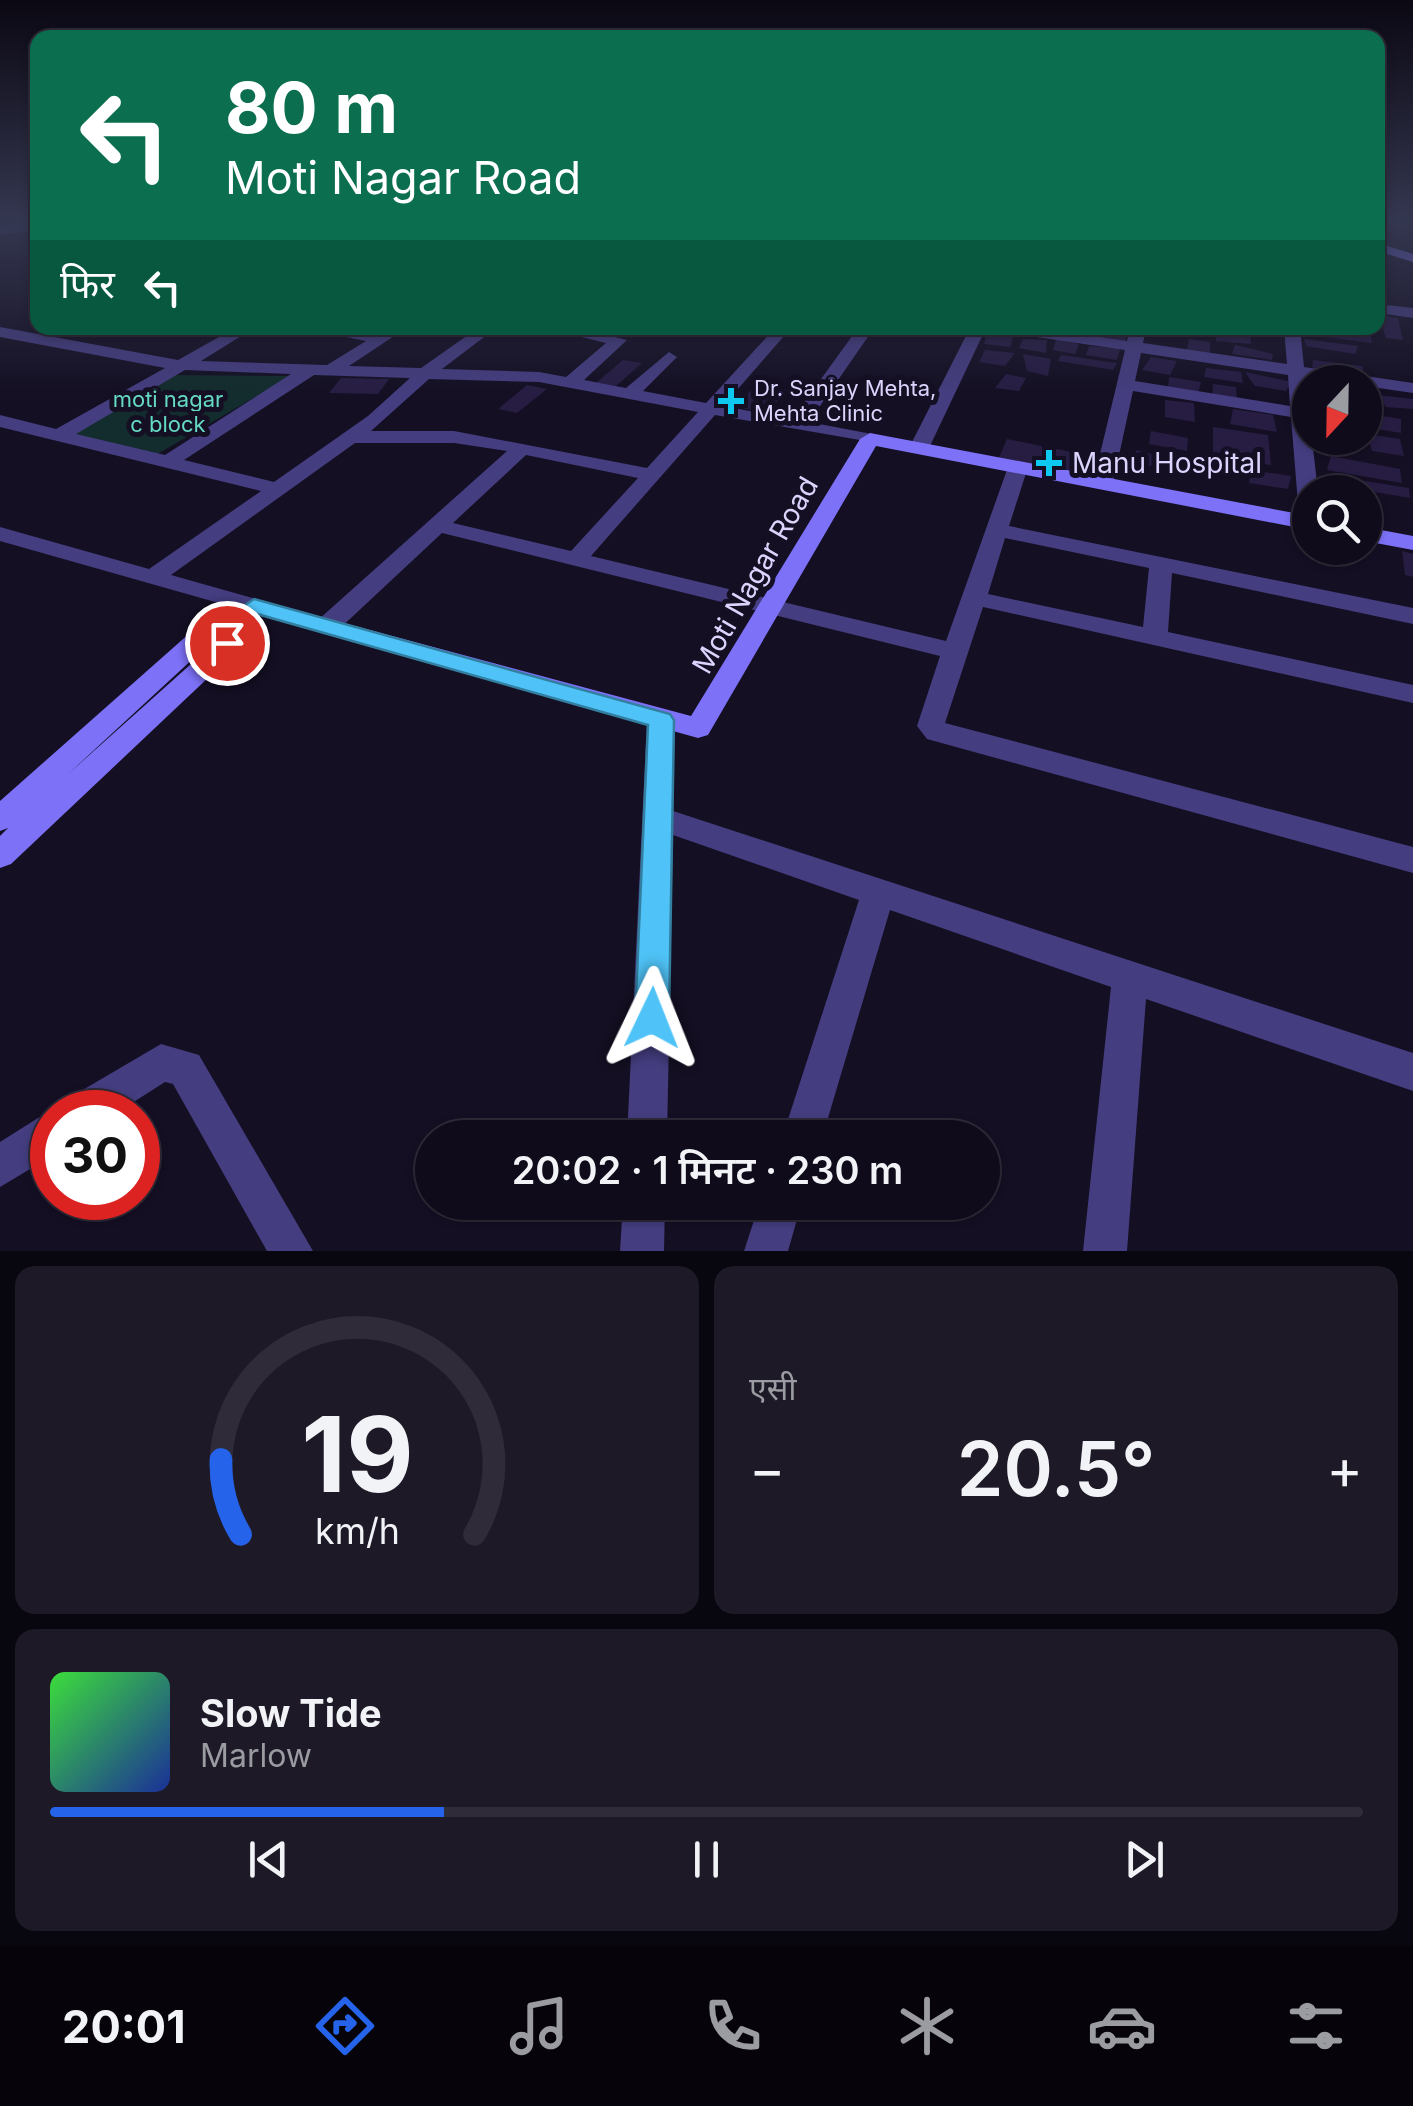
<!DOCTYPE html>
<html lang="hi">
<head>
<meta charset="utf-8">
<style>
	:root { --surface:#0f0b1a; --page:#1d1927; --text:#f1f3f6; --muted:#9b9ba2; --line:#2f2b39; --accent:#2563eb }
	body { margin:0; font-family:Inter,"Noto Sans Devanagari",sans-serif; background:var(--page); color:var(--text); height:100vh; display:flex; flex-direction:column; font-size:38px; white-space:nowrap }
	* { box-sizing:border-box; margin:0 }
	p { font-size:32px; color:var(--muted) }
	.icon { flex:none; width:55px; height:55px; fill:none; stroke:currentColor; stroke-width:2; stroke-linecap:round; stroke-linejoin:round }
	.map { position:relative; height:1251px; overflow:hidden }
	.drawer { display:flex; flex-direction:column; gap:15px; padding:15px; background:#08060e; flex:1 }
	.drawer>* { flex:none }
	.banner { position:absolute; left:30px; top:30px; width:1355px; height:305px; border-radius:20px; box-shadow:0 2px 8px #0004,0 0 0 2px var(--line); background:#0b6e4f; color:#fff; overflow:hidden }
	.needle { width:65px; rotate:202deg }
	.tools { position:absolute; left:1292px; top:365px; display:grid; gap:20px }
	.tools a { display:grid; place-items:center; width:90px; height:90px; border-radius:50%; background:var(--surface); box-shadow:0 2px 8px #0004,0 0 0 2px var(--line); font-size:50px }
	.speed { position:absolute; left:30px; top:1090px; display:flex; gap:20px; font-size:50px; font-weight:700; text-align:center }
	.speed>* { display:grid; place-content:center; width:130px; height:130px; border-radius:50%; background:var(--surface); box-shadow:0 2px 8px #0004,0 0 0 2px var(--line); line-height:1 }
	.speed .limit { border:15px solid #d22; background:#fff; color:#111 }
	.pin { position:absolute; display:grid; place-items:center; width:85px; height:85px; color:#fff; margin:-42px; border:5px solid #fff; border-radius:50%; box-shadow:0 2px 10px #0007 }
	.me { position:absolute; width:110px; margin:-55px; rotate:2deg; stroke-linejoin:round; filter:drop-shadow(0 0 8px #0008) }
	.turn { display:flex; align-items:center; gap:35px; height:210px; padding:0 30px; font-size:45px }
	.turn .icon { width:130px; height:130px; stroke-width:2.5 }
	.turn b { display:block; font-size:70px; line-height:85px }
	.then { display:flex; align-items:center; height:95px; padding:0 30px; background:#0003; gap:20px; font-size:38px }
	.big { font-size:75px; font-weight:600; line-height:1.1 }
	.drawer .card { flex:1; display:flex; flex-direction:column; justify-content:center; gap:15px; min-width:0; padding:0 35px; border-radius:20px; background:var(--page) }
	.drawer .dial { align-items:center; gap:0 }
	.dial svg { height:260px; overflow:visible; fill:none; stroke:var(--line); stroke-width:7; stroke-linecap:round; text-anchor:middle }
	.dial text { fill:var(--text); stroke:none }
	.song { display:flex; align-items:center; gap:30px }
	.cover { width:120px; height:120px; border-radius:15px; background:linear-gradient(135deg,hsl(120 70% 55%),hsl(230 70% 35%)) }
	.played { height:10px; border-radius:5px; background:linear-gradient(90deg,var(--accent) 30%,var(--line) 30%) }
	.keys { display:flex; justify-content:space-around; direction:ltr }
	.heat { display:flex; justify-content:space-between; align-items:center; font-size:55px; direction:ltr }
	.drawer .tiles { flex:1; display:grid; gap:15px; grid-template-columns:1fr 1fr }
	.card:last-child { grid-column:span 2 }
	.trip { position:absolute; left:415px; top:1120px; width:585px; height:100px; border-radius:50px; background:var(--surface); box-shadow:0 2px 8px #0004,0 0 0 2px var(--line); font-weight:600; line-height:100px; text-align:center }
	.tab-bar { display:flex; height:160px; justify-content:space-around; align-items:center; background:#06040a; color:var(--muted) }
	.tab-bar .icon { width:70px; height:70px }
	.tab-bar .selected { color:var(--accent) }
	.tab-bar b { font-size:45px; color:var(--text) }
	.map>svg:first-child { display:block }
	.green { fill:#132c2d }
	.building { fill:#271d43 }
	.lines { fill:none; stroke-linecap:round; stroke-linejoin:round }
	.street { fill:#443d7f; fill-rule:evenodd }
	.secondary { fill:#7d71f7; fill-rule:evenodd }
	.route { fill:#4fc3f7; stroke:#337fa1; stroke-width:2.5 }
	.poi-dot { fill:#0ec9ef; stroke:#140f23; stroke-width:4 }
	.labels { text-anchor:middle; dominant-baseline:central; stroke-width:10; stroke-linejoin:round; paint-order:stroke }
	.far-poi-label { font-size:22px; fill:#dbd4fd; stroke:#140f23; text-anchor:start }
	.far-park-label { font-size:22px; fill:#64d9c3; stroke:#140f23 }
	.poi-label { font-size:28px; fill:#dbd4fd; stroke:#140f23; text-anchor:start }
	.street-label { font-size:28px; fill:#dbd4fd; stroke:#140f23 }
</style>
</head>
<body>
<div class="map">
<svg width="1413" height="1251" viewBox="0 0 1413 1251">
	<rect width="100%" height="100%" fill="#140f23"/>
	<polygon class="green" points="168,375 291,376 156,455 66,436"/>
	<g class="building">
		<polygon points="1378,315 1398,318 1403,340 1386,338"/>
		<polygon points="1088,328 1126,332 1126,341 1084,335"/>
		<polygon points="1216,328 1250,334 1251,344 1216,341"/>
		<polygon points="1303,328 1371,336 1372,343 1302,334"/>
		<polygon points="988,330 1014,334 1010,347 984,344"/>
		<polygon points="1023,339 1047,340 1046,353 1019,348"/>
		<polygon points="1056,339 1079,344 1075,354 1053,350"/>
		<polygon points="1189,339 1210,342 1210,354 1187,351"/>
		<polygon points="1304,339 1358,346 1355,354 1306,346"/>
		<polygon points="1235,345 1273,354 1272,360 1232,354"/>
		<polygon points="1089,346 1120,349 1117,360 1086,355"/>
		<polygon points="985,350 1015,353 1005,366 979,362"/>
		<polygon points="1023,354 1051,359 1048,376 1027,371"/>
		<polygon points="1061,355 1117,363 1113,370 1058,361"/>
		<polygon points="1151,357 1177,361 1170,375 1142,370"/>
		<polygon points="623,360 642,363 616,386 596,383"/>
		<polygon points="1313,360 1362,366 1365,377 1312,369"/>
		<polygon points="1206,368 1241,372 1243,383 1204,377"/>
		<polygon points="1245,372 1292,382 1286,391 1255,386"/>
		<polygon points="1006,374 1026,378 1019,391 995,388"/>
		<polygon points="1169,377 1201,382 1198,393 1168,389"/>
		<polygon points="341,378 389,379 378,394 329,393"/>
		<polygon points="1213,384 1236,387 1237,400 1212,396"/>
		<polygon points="527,385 547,389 517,413 498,409"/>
		<polygon points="755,385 786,390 768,413 737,407"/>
		<polygon points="1377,395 1413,399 1413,409 1386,407"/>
		<polygon points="1165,400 1194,403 1195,422 1165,417"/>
		<polygon points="1233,409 1273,415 1277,432 1230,424"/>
		<polygon points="1365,413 1401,419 1401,433 1365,427"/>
		<polygon points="1213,427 1268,435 1271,465 1213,457"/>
		<polygon points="1151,431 1188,438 1187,451 1149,444"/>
		<polygon points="1367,434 1400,439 1404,456 1372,451"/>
		<polygon points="1318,438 1352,438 1353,448 1320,442"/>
		<polygon points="1007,439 1091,456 1085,479 997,462"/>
		<polygon points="1136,450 1176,460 1172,470 1132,462"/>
		<polygon points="1331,456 1400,469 1402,483 1327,470"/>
		<polygon points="1251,470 1291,476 1288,489 1249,483"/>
		<polygon points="1352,479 1409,488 1410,498 1351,488"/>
		<polygon points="1402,551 1413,554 1413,577 1405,575"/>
	</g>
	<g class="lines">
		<g class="street">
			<polygon points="38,220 38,228 0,235 0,227"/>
			<polygon points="1378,304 1413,308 1413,318 1378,313"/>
			<path d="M0,327L178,360L235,328H254L201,361L327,365L366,341L317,331L315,328L378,334L388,328H406L349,366L421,368L478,328H496L442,369L539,372L566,377L606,343L545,328H577L627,340L584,380L626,388L669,352L677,357L643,391L706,403L775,328H791L723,406L792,419L858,328H874L809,422L877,435V443L715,415L591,556L946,641L1008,467L1018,461L1028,467L1009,526L1413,608V624L1172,573L1168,632L1413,685V703L983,607L945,723L1413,847V873L927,739L917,726L940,656L442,533L336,632H318L314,626L318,620L507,451L454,443H355L171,575L263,601L266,606L263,611L254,613L0,541V527L149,569L261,491L0,427V415L56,429L165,368L0,337ZM185,370L291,374L165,455L76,434ZM314,375L410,378L368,416L274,482L184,460ZM429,379L539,382L698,412L647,468L454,431H371ZM526,455L638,478L571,551L453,523ZM1005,538L1149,568L1143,627L988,594Z"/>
			<polygon points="970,328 986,328 929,448 926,452 912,452 909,448"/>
			<path d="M1001,328H1038L1127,341L1130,328H1146L1143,343L1287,364L1284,328H1300L1304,367L1413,383V393L1365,386V382L1305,377L1318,492H1310V522L1299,516L1291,417L1133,391L1113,483L1103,489L1096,487L1093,483L1125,350L1009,333ZM1141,353L1288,375L1290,406L1135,381Z"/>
			<polygon points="661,710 671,713 675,720 673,811 1413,1053 1413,1091 1146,999 1127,1251 1083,1251 1111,987 890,910 822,1138 782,1138 859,900 673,835 667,1138 627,1138 647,720 651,713"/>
			<polygon points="161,1044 199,1055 313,1251 267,1251 173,1084 165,1082 118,1112 63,1112 69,1098"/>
			<polygon points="54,1112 52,1156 0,1187 0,1142 38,1118"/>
			<polygon points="623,1202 665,1202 664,1251 620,1251"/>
			<polygon points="760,1202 802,1202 788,1251 744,1251"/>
		</g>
		<g class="secondary">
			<polygon points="1378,243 1413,254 1413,262 1378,251"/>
			<path d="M870,433L1310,516V530L876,446L708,735L698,738L258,615L241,629L244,633L228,659L11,864L0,868V836L8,828L0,831V801L191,632L219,621L254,599L691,716L860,439ZM213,642L210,647L67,775L209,644Z"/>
			<polygon points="1365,527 1413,536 1413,550 1365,541"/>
		</g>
	</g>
	<linearGradient id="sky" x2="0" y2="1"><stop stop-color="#0b0813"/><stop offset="0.56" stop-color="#343750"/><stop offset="1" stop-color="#343750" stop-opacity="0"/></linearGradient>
	<rect width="1413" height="394" fill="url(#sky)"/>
	<polygon class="route" points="254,599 670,714 674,720 669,1018 664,1029 652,1034 640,1029 635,1018 648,725 257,614 240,629 235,648 219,648 215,643 220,622"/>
	<g class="poi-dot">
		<path d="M726 386h10v10h10v10h-10v10h-10v-10h-10v-10h10z"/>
		<path d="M1044 448h10v10h10v10h-10v10h-10v-10h-10v-10h10z"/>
	</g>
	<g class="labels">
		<g class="far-poi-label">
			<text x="754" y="388">Dr. Sanjay Mehta,<tspan x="754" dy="25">Mehta Clinic</tspan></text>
		</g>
		<g class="far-park-label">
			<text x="168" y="399">moti nagar<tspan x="168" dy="25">c block</tspan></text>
		</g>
		<g class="poi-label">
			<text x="1072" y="463">Manu Hospital</text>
		</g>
		<g class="street-label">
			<text transform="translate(755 575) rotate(-60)">Moti Nagar Road</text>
		</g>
	</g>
</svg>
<div class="tools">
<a><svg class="needle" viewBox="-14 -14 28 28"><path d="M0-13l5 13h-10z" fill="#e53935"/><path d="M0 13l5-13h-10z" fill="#9b9ba2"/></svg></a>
<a><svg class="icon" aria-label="search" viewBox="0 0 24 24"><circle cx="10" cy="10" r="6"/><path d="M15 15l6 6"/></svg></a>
</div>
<div class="speed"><div class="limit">30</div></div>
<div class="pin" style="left:227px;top:643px;background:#d93025"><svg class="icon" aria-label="arrive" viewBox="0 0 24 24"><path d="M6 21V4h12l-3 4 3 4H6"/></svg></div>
<svg class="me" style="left:652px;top:1018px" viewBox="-20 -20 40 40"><path d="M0-17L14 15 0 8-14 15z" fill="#4fc3f7" stroke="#fff" stroke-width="4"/></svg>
<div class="trip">20:02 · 1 मिनट · 230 m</div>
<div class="banner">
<div class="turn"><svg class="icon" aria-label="left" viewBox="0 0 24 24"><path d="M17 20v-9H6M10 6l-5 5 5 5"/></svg><div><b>80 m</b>Moti Nagar Road</div></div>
<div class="then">फिर<svg class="icon" aria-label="left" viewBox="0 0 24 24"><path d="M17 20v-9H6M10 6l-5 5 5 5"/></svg></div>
</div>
</div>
<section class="drawer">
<div class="tiles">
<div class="card dial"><svg viewBox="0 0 100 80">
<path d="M14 69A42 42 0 1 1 86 69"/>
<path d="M14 69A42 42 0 0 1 8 46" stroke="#2563eb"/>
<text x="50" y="56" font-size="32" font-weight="700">19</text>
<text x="50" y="72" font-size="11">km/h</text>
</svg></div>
<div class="card"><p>एसी</p>
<div class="heat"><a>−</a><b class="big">20.5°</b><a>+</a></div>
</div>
<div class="card">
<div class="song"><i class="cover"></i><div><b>Slow Tide</b><p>Marlow</p></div></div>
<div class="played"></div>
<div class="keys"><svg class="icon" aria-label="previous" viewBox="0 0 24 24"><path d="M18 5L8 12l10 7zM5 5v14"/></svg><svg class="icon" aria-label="pause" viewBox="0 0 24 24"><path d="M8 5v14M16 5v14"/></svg><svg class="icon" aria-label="next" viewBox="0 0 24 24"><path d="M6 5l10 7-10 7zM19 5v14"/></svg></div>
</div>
</div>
</section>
<nav class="tab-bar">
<b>20:01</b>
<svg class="icon selected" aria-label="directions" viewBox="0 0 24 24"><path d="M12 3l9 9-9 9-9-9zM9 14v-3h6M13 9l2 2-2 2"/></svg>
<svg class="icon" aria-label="music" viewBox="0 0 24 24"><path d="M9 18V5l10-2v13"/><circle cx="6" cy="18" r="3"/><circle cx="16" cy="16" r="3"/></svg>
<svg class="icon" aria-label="phone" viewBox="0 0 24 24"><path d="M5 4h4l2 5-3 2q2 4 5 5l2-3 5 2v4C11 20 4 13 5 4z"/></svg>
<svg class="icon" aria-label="climate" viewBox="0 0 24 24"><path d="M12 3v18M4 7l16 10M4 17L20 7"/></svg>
<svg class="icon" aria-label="car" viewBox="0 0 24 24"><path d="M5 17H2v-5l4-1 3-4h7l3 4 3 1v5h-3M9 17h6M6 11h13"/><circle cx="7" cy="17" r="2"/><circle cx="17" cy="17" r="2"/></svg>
<svg class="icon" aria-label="filters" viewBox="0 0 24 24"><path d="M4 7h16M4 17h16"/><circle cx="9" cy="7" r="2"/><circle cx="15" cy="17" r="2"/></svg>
</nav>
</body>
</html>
